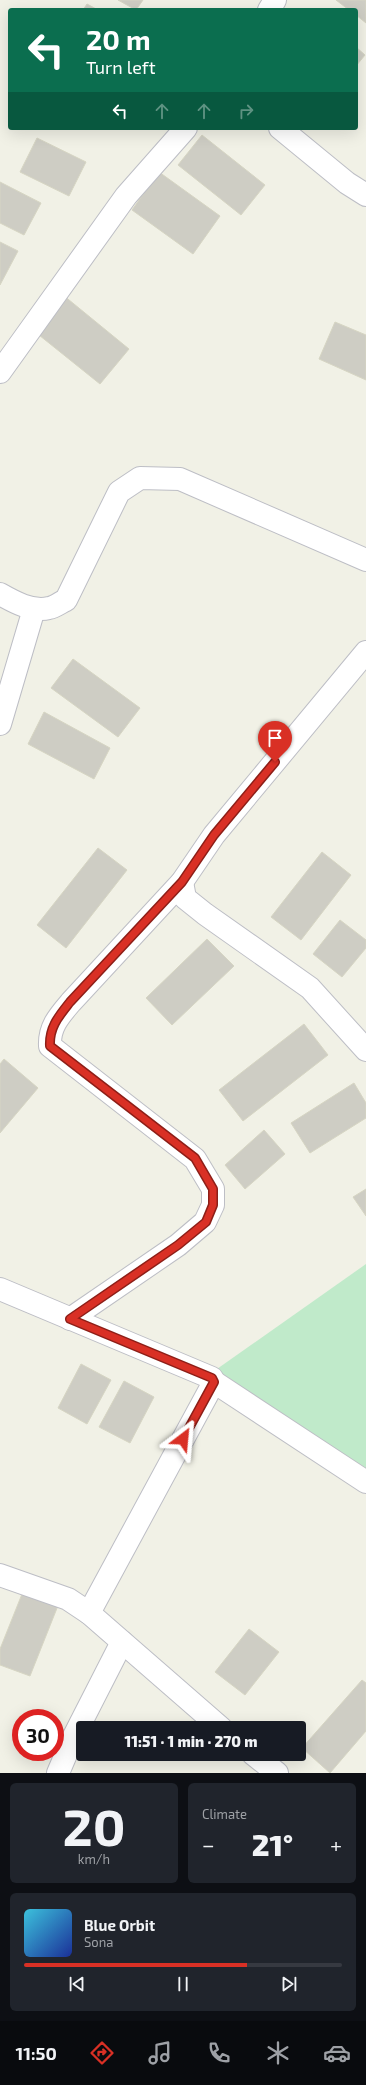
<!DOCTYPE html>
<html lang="en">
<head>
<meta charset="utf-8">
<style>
	:root { --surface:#171b24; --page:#20242c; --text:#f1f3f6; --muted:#9ea1a6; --line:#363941; --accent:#d93025 }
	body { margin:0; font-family:"Exo 2",sans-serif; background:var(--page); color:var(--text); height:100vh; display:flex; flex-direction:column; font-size:15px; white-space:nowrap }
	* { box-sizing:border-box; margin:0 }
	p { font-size:13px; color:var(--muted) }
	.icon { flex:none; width:22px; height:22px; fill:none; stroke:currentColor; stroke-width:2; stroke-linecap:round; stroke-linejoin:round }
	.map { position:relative; height:1773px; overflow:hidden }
	.sheet { display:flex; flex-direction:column; gap:10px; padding:10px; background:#0d0f14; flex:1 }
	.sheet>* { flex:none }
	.guide { position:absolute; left:8px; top:8px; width:350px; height:122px; border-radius:4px; box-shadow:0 4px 16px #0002; background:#0b6e4f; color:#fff; overflow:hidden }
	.speed { position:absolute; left:12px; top:1709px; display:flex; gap:8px; font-size:20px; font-weight:700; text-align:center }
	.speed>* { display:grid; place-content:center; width:52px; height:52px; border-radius:50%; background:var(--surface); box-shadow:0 4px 16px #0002; line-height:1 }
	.speed .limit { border:6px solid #d22; background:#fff; color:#111 }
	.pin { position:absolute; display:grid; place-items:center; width:34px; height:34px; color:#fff; margin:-41px -17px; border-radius:50% 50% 50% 0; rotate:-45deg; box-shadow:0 0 4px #0007 }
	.pin .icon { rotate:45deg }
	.me { position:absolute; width:44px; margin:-22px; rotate:29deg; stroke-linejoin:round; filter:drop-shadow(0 0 3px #0008) }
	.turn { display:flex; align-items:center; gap:14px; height:84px; padding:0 12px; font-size:18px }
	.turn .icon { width:52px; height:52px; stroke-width:2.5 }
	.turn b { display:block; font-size:28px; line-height:34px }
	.lanes { display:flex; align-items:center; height:38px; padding:0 12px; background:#0003; justify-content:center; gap:20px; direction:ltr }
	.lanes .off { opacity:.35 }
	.big { font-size:30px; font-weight:800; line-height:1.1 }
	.sheet .tile { flex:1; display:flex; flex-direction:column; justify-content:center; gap:6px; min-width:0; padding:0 14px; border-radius:6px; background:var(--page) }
	.sheet .dial { align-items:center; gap:0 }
	.dial b { font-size:52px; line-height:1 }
	.song { display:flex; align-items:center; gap:12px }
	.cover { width:48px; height:48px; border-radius:6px; background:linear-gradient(135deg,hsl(190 70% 55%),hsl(230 70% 35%)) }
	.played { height:4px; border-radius:2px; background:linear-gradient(90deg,var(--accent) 70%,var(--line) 70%) }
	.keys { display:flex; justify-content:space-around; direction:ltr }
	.heat { display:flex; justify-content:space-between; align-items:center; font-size:22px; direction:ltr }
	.sheet .tiles { flex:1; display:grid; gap:10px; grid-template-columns:1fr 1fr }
	.tile:last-child { grid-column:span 2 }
	.trip { position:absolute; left:76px; top:1721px; width:230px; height:40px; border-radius:4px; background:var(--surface); box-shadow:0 4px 16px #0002; font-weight:800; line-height:40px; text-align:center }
	.tabs { display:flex; height:64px; justify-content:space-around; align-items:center; background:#090b0e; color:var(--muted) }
	.tabs .icon { width:28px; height:28px }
	.tabs .active { color:var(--accent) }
	.tabs b { font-size:18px; color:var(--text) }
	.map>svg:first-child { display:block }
	.green { fill:#c0eaca }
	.building { fill:#cecdc4; stroke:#d6d5c3 }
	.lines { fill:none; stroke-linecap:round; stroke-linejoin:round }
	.minor-casing { stroke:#bdbec5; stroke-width:24 }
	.minor { stroke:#fff; stroke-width:22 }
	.route-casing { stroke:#8d1f18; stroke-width:10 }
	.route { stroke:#d93025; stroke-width:7 }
</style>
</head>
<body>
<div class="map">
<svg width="366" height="1773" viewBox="0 0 366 1773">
	<rect width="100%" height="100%" fill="#f1f1e6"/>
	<polygon class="green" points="366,1264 366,1485 207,1376"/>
	<g class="building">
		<polygon points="118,0 143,0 136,10"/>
		<polygon points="336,0 366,0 366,23 356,15 356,10 349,10"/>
		<polygon points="87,4 98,10 83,10"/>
		<polygon points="356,47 365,55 356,66"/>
		<polygon points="202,135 265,185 241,215 178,165"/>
		<polygon points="37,138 86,162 69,196 20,172"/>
		<polygon points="159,172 220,216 193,254 132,210"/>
		<polygon points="0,182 41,203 24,235 0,223"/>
		<polygon points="0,242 18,251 0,285"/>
		<polygon points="63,295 129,349 100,384 34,331"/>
		<polygon points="335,322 366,335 366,380 319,359"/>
		<polygon points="73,659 140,708 118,737 51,688"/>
		<polygon points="44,712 110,748 94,779 28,744"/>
		<polygon points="98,848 127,870 66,948 37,925"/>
		<polygon points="322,852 351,875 301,940 271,917"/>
		<polygon points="340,920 366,940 366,948 342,977 313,954"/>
		<polygon points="207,939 234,966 172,1025 146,998"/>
		<polygon points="304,1024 328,1055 243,1121 219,1090"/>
		<polygon points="4,1059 38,1088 0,1133 0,1064"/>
		<polygon points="354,1083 366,1103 366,1118 310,1153 291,1123"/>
		<polygon points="264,1130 285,1154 245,1189 225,1165"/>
		<polygon points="366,1189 366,1216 353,1197"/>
		<polygon points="81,1364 111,1380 87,1424 58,1408"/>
		<polygon points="124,1381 154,1397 130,1443 99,1427"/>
		<polygon points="28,1579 63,1593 30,1676 0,1665 0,1649"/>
		<polygon points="249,1629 279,1652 245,1695 215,1672"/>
		<polygon points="362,1680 366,1683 366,1731 330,1773 302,1748"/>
	</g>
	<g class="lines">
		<g class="minor-casing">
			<g id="minor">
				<polyline points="269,10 275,0"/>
				<polyline points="280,128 347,183 366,195"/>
				<polyline points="0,372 126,196 186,128"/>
				<path d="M0,594C14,602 32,612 49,608C55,607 61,602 66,600L119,492L140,478L180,479L366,560"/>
				<polyline points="0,724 34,609"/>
				<polyline points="182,882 185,898 205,914 310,988 366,1050"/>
				<polyline points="0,1289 212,1378 214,1382 89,1613"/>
				<path d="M70,1319L178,1245L205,1222L213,1205V1189L195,1159L50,1046C49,1027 59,1016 71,1002L182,882L214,835L366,652"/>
				<polyline points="214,1382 366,1482"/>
				<polyline points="0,1575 68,1599 89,1613 221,1728"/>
				<polyline points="253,1754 277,1773"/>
				<polyline points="58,1773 73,1738 122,1642"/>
			</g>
		</g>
		<use href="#minor" class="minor"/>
	</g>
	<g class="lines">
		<g class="route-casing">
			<path id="route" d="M183,1439L214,1382L212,1378L70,1319L178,1245L206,1222L213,1205V1189L195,1158L50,1046C49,1027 59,1016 70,1002L182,882L214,835L275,762"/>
		</g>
		<use href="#route" class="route"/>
	</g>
</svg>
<div class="speed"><div class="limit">30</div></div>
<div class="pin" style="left:275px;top:762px;background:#d93025"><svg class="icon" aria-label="arrive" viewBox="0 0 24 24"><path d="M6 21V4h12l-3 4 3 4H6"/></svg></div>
<svg class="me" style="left:183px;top:1439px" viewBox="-20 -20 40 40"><path d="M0-17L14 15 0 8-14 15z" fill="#d93025" stroke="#fff" stroke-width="4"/></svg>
<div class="trip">11:51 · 1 min · 270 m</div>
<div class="guide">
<div class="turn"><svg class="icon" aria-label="left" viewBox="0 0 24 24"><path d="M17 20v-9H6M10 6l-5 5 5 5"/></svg><div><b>20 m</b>Turn left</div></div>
<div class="lanes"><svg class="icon" aria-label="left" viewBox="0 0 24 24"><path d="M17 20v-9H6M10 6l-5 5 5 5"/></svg><svg class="icon off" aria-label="ahead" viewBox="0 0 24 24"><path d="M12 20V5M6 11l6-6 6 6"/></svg><svg class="icon off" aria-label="ahead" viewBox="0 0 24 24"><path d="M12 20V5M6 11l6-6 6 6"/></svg><svg class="icon off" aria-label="right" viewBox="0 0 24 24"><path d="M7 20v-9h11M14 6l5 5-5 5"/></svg></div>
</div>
</div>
<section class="sheet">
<div class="tiles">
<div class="tile dial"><b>20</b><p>km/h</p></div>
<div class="tile"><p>Climate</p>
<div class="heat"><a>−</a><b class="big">21°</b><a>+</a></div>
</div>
<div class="tile">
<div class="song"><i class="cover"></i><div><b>Blue Orbit</b><p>Sona</p></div></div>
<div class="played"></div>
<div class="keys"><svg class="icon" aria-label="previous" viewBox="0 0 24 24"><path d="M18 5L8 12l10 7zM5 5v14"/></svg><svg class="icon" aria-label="pause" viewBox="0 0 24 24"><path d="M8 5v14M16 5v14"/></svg><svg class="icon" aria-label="next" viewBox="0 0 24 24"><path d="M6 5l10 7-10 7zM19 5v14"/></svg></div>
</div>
</div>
</section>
<nav class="tabs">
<b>11:50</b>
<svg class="icon active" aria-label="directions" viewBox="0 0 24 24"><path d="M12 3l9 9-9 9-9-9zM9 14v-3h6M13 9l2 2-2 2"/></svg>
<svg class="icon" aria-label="music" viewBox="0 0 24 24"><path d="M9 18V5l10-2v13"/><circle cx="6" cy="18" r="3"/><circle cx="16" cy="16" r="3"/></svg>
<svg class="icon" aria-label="phone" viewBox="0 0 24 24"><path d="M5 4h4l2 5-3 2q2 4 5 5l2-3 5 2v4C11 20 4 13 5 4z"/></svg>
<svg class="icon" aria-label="climate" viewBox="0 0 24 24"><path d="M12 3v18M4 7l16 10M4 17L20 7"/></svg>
<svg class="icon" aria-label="car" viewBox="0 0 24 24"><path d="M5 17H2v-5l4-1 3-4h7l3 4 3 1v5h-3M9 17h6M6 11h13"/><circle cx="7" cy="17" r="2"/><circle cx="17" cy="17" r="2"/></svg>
</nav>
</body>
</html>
